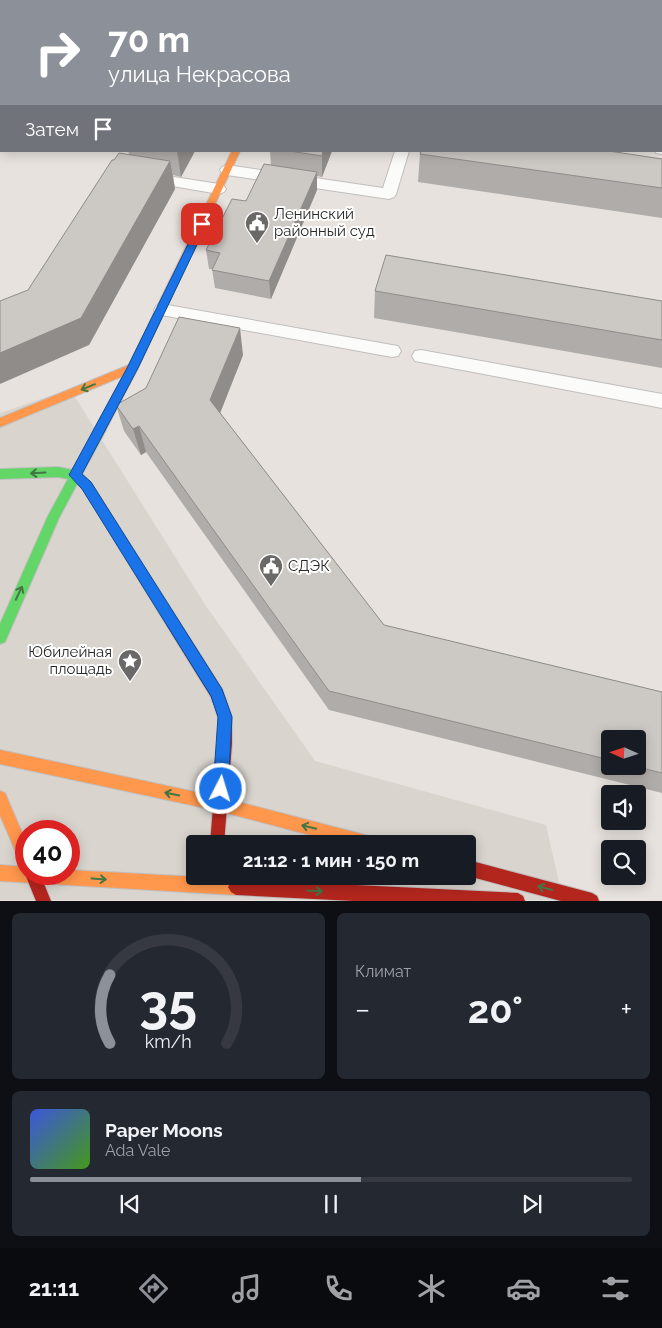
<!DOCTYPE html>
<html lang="ru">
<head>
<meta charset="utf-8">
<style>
	:root { --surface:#171b24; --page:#242831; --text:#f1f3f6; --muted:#9ea1a6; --line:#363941; --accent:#8c9099 }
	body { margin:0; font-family:Raleway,sans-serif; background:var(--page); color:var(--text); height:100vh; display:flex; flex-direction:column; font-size:19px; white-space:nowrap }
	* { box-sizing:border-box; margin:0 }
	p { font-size:16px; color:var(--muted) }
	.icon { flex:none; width:28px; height:28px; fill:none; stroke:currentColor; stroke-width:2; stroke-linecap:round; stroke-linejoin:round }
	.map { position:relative; height:901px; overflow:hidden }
	.drawer { display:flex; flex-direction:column; gap:12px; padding:12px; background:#0d0f14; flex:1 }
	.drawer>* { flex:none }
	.hud { position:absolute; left:0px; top:0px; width:662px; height:152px; box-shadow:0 2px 12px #0003; background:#8c9099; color:#fff; overflow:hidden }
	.needle { width:32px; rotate:273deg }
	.fabs { position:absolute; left:601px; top:730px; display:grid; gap:10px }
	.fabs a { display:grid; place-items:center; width:45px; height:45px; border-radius:5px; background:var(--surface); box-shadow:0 2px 12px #0003; font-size:25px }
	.speed { position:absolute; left:15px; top:820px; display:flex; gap:10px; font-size:25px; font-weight:700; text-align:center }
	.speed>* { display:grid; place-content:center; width:65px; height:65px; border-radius:50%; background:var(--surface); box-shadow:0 2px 12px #0003; line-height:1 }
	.speed .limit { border:8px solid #d22; background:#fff; color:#111 }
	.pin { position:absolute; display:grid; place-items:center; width:42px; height:42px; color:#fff; margin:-21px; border-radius:10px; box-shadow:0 2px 8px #0006 }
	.me { position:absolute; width:55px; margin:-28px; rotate:5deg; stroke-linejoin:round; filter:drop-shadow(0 0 4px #0008) }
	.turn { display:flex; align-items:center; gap:18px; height:105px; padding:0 25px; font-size:22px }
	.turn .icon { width:65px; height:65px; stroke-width:2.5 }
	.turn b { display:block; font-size:35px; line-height:42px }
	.then { display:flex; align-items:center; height:48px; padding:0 25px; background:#0003; gap:10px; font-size:19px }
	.big { font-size:38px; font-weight:700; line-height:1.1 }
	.drawer .widget { flex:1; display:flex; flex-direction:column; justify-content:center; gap:8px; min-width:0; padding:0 18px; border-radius:8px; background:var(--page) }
	.drawer .dial { align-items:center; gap:0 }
	.dial svg { height:130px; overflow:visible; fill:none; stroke:var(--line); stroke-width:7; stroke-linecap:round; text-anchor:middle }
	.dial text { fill:var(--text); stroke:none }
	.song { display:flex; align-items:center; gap:15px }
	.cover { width:60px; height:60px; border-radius:8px; background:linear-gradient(135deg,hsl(230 70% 55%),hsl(100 70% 35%)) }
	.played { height:5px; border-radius:2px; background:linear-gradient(90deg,var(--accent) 55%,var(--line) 55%) }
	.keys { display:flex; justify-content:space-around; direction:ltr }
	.heat { display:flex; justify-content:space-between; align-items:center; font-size:28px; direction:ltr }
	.drawer .tiles { flex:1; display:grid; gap:12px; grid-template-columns:1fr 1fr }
	.widget:last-child { grid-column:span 2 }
	.trip { position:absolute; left:186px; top:835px; width:290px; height:50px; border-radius:5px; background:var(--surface); box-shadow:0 2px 12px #0003; font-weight:700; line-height:50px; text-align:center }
	.tab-bar { display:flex; height:80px; justify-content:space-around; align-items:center; background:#090b0e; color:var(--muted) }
	.tab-bar .icon { width:35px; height:35px }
	.tab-bar .active { color:var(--accent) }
	.tab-bar b { font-size:22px; color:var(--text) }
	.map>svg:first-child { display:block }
	.plaza { fill:#d9d4ce; fill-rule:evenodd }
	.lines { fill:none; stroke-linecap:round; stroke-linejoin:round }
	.lane-casing { stroke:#c0bebf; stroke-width:2 }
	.fast-casing { stroke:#c0bebf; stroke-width:2 }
	.slow-casing { stroke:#c0bebf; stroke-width:2 }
	.jam-casing { stroke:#c0bebf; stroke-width:2 }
	.lane { fill:#fbfbfa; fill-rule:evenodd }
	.fast { fill:#63d668; fill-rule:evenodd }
	.slow { fill:#ff974d; fill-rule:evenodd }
	.jam { fill:#b3261e; fill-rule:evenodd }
	.wall { fill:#afaca9; fill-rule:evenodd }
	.shaded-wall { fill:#8f8c89 }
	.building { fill:#ccc8c4; stroke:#8f8c89 }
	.oneway { stroke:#437645 }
	.route { fill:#1a73e8; stroke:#114b97 }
	.labels { text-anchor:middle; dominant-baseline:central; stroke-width:4; stroke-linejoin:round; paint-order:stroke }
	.poi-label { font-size:15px; fill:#282828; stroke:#fff; text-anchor:start }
</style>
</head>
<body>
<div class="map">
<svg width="662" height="901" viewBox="0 0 662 901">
	<rect width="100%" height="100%" fill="#e7e2dd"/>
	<path class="plaza" d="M70,389L204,603L315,761L546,825L563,900H0V413ZM26,831H69V874H26ZM195,844H468V876H195Z"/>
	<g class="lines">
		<g class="lane-casing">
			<g id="lane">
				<polygon points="662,146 662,154 656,153 655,151 661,151"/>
				<polygon points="395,151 409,151 396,194 394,197 389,199 227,175 222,173 220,170 222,167 227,165 383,188"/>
				<polygon points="148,173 219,184 224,186 226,189 224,192 219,194 143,181 141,178 143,175"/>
				<polygon points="162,304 392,345 398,346 401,351 398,356 392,357 156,314 154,310 156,306"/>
				<polygon points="421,350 662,394 662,408 415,361 412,356 415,351"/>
			</g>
		</g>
		<g class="fast-casing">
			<polygon id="fast" points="100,426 104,427 106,430 82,474 91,483 177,618 178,622 177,626 172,628 167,626 83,489 77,484 59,518 5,642 0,644 0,624 48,516 68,479 58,477 0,479 0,469 58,467 73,470 96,427"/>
		</g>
		<g class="slow-casing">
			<g id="slow">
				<polygon points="232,151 240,151 138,368 104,433 96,433 94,430 123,376 0,427 0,418 129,365"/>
				<polygon points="0,750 219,797 373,837 378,839 380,844 344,844 219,811 0,764"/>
				<polygon points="0,791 5,793 26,842 26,866 21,864 0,815"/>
				<polygon points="0,865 26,867 26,874 69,874 69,870 236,879 241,882 244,887 241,892 236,895 0,881"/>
			</g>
		</g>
		<g class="jam-casing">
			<g id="jam">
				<polygon points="172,616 177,618 222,689 232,717 232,744 224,844 210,844 218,744 218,717 211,697 167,626 166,622 167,618"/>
				<polygon points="468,860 592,893 597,896 599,901 561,901 468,876"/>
				<polygon points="26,872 26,874 40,874 51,901 36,901 25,874"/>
				<polygon points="236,879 518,893 523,896 525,901 354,901 236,895 231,892 228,887 231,882"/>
			</g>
		</g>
		<use href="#lane" class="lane"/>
		<use href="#fast" class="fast"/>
		<use href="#slow" class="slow"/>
		<use href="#jam" class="jam"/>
	</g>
	<g class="wall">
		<polygon points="646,0 662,0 662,109 661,109 661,1 646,1"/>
		<polygon points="128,151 195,151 181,177 173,175 175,189 89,345 28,290 114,160 129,154"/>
		<polygon points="270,151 332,151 322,177 317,176 317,190 271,299 215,288 212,269 209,269 206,250 246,201 271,165"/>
		<polygon points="420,154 662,159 662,218 418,182"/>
		<polygon points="375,291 662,301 662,368 374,318"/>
		<path d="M243,355L220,413L384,625L662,692V793L329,710L146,452L141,455L124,431L116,405ZM610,739L638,766H610Z"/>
	</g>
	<g class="shaded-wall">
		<polygon points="259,0 275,0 275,1 258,1"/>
		<polygon points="1,61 1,92 0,92 0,62"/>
		<polygon points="177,151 195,151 181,177"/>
		<polygon points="323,151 332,151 322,177 322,156"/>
		<polygon points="170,161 175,189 89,345 0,384 0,353"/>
		<polygon points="317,172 317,190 271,299 269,281"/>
		<polygon points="240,328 243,355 215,426 210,400"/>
		<polygon points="139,426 146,452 141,455 133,429"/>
	</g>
	<g class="building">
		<polygon points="214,0 259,0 258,1 214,1"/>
		<polygon points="337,0 382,0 381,1 336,1"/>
		<polygon points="510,0 566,0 566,1 509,1"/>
		<polygon points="650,0 662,0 662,86 661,86 661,1 650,1"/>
		<polygon points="0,34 1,35 1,61 0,62"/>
		<polygon points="290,151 323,151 322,156"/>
		<polygon points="421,151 609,151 662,159 662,188 420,154"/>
		<polygon points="119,153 170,161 81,318 0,353 0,301 28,290 112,160 114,160"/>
		<polygon points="264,164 317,172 269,281 212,270 220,253 206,250 232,199 246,201"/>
		<polygon points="386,255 662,301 662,340 375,291"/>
		<polygon points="179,317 240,328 210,400 384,625 662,692 662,773 634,766 638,766 638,739 610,739 610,760 329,691 139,426 133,429 116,405 146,388"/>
	</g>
	<defs><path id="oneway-shaft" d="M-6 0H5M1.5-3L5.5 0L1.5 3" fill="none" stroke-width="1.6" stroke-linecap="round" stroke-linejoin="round" transform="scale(1.25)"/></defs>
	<g class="oneway">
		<use href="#oneway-shaft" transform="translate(88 387) rotate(158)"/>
		<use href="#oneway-shaft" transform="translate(38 473) rotate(177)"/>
		<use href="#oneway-shaft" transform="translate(19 593) rotate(-65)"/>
		<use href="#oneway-shaft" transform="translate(172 794) rotate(-168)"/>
		<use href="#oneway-shaft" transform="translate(309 827) rotate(-166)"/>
		<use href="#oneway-shaft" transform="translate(99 879) rotate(4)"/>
		<use href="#oneway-shaft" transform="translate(545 888) rotate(-165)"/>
		<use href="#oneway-shaft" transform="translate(315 891) rotate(3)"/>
	</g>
	<polygon class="route" points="202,220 207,224 138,368 82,474 91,482 222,689 232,717 228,789 226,794 221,796 216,794 213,789 218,717 211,696 82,489 69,475 127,368 198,224"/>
	<defs>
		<g id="civic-pin" transform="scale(1.25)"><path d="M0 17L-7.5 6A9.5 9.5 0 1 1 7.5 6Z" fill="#6b6967" stroke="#fff"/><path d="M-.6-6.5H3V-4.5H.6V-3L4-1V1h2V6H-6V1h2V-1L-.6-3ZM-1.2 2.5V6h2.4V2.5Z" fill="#fff"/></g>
		<g id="sight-pin" transform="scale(1.25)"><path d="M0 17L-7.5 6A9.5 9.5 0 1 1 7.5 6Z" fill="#6b6967" stroke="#fff"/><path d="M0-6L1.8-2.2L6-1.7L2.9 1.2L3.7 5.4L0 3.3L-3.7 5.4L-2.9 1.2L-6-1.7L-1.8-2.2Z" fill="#fff"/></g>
	</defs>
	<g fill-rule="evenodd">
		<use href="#civic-pin" x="257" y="223"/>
		<use href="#civic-pin" x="271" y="566"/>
		<use href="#sight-pin" x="130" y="661"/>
	</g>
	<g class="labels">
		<g class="poi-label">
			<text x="274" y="214">Ленинский<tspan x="274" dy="17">районный суд</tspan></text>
			<text x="288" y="566">СДЭК</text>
			<text x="112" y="652" text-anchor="end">Юбилейная<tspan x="112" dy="17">площадь</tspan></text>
		</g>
	</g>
</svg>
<div class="fabs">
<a><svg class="needle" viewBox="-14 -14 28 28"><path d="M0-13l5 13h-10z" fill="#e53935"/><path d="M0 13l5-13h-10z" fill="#9ea1a6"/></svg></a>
<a><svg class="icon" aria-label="sound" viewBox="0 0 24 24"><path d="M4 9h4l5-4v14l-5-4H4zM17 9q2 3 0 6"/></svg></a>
<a><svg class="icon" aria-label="search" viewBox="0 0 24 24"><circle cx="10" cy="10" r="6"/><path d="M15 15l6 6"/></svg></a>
</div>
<div class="speed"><div class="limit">40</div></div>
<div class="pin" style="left:202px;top:224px;background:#d93025"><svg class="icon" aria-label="arrive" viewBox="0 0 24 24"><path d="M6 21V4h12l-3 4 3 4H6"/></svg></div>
<svg class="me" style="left:221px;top:789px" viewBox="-20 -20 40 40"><circle r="17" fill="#1a73e8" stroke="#fff" stroke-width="3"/><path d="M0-11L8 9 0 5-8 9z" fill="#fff"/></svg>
<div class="trip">21:12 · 1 мин · 150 m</div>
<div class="hud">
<div class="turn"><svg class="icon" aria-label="right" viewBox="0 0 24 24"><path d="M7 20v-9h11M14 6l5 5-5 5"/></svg><div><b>70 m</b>улица Некрасова</div></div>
<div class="then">Затем<svg class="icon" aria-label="arrive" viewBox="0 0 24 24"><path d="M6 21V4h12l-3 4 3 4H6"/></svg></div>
</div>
</div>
<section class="drawer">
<div class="tiles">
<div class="widget dial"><svg viewBox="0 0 100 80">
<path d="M14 69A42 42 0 1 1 86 69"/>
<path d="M14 69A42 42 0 0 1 14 27" stroke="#8c9099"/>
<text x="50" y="56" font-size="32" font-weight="700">35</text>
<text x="50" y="72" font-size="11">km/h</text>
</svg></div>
<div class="widget"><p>Климат</p>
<div class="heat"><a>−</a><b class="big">20°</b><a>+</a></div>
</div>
<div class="widget">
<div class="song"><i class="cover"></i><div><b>Paper Moons</b><p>Ada Vale</p></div></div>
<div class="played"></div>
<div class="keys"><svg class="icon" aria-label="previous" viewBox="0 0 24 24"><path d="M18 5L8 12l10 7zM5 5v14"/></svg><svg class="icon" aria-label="pause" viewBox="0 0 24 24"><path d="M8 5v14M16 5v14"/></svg><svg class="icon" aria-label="next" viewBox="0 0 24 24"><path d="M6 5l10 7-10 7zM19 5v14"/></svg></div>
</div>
</div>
</section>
<nav class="tab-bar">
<b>21:11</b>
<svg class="icon active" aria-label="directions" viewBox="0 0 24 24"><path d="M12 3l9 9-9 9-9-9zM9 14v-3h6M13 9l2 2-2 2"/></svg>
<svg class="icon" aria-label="music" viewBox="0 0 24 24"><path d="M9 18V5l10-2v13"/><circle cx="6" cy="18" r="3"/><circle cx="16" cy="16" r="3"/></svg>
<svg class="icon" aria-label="phone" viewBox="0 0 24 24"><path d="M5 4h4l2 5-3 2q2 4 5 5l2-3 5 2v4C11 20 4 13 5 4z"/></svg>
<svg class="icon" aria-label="climate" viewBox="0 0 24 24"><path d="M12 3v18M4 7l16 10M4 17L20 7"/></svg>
<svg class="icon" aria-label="car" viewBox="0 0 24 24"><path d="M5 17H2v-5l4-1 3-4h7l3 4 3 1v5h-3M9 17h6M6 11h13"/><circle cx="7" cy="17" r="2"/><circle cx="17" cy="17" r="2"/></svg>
<svg class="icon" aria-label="filters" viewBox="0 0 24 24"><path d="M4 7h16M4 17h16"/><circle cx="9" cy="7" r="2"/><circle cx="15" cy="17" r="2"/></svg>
</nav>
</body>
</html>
